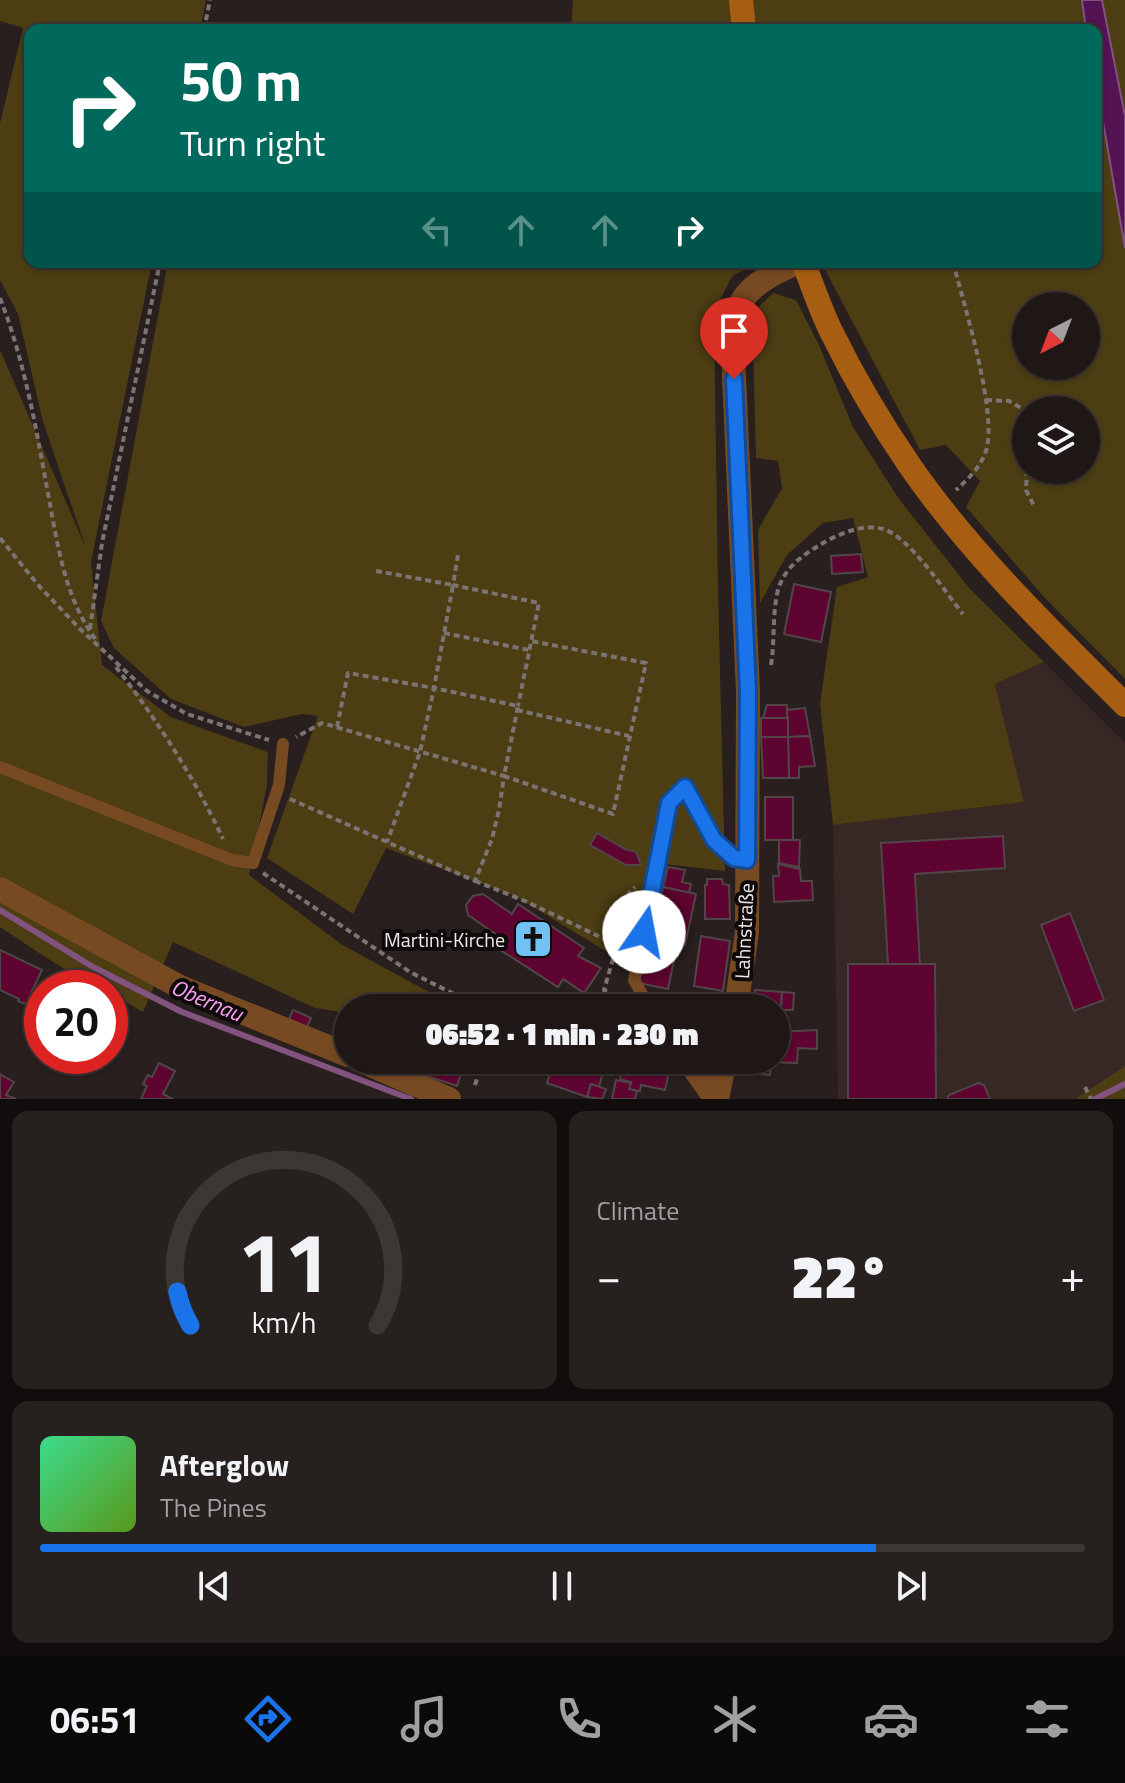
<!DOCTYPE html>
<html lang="en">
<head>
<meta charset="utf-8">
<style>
	:root { --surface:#1e1716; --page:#26201f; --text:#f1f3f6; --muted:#a19fa1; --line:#3c3635; --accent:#1a73e8 }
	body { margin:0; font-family:"Titillium Web",sans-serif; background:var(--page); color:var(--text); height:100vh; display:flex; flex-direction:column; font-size:30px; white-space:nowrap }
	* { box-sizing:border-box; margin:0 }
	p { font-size:26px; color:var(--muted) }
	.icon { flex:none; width:44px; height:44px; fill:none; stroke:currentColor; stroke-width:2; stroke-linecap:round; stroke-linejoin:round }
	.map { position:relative; height:1099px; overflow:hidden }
	.sheet { display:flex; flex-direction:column; gap:12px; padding:12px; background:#100d0c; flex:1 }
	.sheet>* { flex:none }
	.hud { position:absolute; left:24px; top:24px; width:1078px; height:244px; border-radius:16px; box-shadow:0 2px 6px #0004,0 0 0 2px var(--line); background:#00695c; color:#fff; overflow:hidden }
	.needle { width:52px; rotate:222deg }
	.tools { position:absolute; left:1012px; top:292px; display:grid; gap:16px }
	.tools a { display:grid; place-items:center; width:88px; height:88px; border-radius:50%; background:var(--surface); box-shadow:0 2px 6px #0004,0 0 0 2px var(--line); font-size:40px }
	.speed { position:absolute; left:24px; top:970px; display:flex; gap:16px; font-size:40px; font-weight:700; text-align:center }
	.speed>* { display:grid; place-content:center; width:104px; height:104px; border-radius:50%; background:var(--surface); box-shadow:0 2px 6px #0004,0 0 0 2px var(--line); line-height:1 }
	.speed .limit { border:12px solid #d22; background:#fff; color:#111 }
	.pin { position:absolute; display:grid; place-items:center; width:68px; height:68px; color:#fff; margin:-82px -34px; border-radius:50% 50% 50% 0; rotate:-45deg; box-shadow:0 0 8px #0007 }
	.pin .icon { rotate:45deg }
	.me { position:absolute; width:88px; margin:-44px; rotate:12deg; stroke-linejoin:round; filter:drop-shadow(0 0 6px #0008) }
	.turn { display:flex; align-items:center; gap:28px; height:168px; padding:0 24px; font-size:36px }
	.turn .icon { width:104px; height:104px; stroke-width:2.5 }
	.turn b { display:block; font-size:56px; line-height:68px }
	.lanes { display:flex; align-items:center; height:76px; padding:0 24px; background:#0003; justify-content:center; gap:40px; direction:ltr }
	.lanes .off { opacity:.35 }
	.big { font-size:60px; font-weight:800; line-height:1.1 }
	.sheet .card { flex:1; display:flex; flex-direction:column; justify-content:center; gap:12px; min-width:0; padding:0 28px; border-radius:16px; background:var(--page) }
	.sheet .dial { align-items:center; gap:0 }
	.dial svg { height:208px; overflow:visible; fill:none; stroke:var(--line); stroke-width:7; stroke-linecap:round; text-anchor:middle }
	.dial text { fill:var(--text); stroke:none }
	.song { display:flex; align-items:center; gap:24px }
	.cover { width:96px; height:96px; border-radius:12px; background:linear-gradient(135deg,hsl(150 70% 55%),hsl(90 70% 35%)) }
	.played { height:8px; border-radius:4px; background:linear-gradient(90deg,var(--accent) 80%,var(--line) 80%) }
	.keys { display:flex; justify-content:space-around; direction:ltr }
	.heat { display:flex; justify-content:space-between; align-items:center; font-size:44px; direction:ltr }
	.sheet .tiles { flex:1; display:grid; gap:12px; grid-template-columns:1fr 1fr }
	.card:last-child { grid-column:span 2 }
	.trip { position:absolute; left:334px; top:994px; width:456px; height:80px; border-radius:40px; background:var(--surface); box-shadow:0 2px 6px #0004,0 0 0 2px var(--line); font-weight:800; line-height:80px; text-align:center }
	.menu { display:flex; height:128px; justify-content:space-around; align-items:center; background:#0c0909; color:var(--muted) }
	.menu .icon { width:56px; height:56px }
	.menu .on { color:var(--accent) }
	.menu b { font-size:36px; color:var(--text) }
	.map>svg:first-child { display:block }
	.built { fill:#372725 }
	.green { fill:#4c3d13; fill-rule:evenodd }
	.water { fill:#541453; stroke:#82537f; stroke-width:2 }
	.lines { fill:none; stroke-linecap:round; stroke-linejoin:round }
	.stream { stroke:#82537f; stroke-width:6 }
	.building { fill:#5e0430; stroke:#504648; stroke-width:2 }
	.path { stroke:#7c7473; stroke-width:4; stroke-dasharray:6 4; stroke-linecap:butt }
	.service { stroke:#774a22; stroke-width:12 }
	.minor { stroke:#774a22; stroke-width:24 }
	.secondary { stroke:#a75e12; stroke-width:24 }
	.route-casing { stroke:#114b97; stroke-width:20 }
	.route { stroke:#1a73e8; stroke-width:14 }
	.labels { text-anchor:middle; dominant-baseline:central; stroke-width:8; stroke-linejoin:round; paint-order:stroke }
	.street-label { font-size:20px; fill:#eee7e6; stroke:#0e0a0a }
	.poi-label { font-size:20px; fill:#eee7e6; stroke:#0e0a0a; text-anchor:end }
	.water-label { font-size:22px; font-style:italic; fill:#fca0f6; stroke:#0e0a0a }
</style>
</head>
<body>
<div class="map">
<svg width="1125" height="1099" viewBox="0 0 1125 1099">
	<rect width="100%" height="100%" fill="#281f1e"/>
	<polygon class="built" points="1044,662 1125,743 1125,1066 1075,1099 838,1099 833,825 1024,802 994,684"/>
	<g class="green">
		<path d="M0,0H206L200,30H30V262H152L91,562L102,665L171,717L268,752L267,785L249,875L341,944L458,1008H348V1013L315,1008L173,942L143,1012L110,993V988C87,988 22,941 0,927V350L86,548L43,422L18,314L0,280V123L23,28L0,21Z"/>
		<path d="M573,0H1125V679L1044,597L966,507L980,481L946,445L920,450L821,262H1096V30H571ZM1026,306H1086V366H1026ZM1026,410H1086V470H1026Z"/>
		<polygon points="168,262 759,262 732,276 714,313 718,588 725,871 655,863 632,967 515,896 386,848 353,914 267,858 318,716 302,714 244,727 171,699 114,648 101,621"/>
		<polygon points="773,293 796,300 819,345 853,427 899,499 970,589 1044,662 995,684 1024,802 833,825 820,703 837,587 868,577 853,518 823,523 787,555 760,603 758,530 782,488 778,461 756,458 752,313"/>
		<polygon points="1125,1066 1125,1099 1075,1099"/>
	</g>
	<polygon class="water" points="1082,0 1102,0 1125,116 1125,248 1096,82 1096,30 1086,30"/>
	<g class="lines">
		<g class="stream">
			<polyline points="0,910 93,967 182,1012 411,1099"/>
			<polyline points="1095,1099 1125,1084"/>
		</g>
	</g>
	<g class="building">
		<polygon points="861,554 863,572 832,574 831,556"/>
		<polygon points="794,584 831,592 821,642 784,634"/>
		<polygon points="767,705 787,705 788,718 763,718"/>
		<polygon points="805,708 810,736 788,737 787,710"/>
		<rect x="761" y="718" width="27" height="19"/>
		<polygon points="810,736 815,766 799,767 799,778 789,778 788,737"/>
		<polygon points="761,737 788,737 789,778 763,778"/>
		<rect x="765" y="797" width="28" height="43"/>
		<polygon points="597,833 625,849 636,852 641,865 626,865 590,845"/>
		<polygon points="1003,836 1005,868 915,874 920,965 888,964 881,843"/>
		<polygon points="779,840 800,840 799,867 779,863"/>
		<polygon points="778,864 800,869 801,881 812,881 813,900 774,902 773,876 779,876"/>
		<polygon points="668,867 685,870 682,882 691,884 689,893 663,887"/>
		<polygon points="707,879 722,879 723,884 729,885 730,919 705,919 705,885 707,885"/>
		<polygon points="663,887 696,894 685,945 652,937"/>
		<polygon points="483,894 512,914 518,904 584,948 578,956 601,968 584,993 563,979 558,987 491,944 497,935 468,915 466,905 473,896"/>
		<polygon points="1070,913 1104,1000 1074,1011 1041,925"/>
		<polygon points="701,936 730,941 723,991 694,986"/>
		<polygon points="647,945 676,951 668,989 639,983"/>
		<polygon points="0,950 42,970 26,1004 18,1001 19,999 0,990"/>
		<polygon points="848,964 935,964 936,1099 848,1099"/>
		<polygon points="755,990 782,992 780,1021 783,1021 783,1032 776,1032 776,1008 754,1008"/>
		<polygon points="782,992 794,993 793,1010 781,1010"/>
		<polygon points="293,1010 311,1018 307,1027 289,1019"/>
		<polygon points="817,1030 817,1049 798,1048 797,1063 771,1062 771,1060 776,1060 776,1032"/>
		<polygon points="426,1060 465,1061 457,1086 421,1074"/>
		<polygon points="554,1060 579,1060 604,1069 599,1087 591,1084 587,1097 547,1083"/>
		<polygon points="746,1060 771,1060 770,1075 745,1073"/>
		<polygon points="625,1062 669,1072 665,1090 641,1085 640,1091 629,1089 631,1082 620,1079"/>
		<polygon points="159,1063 175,1071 163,1094 173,1099 141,1099 147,1086 143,1084 148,1075 152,1077"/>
		<polygon points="0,1074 14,1082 6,1095 16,1099 0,1099"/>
		<polygon points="616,1080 631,1083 629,1089 637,1091 635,1099 612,1099"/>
		<polygon points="978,1083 984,1085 990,1099 947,1099 949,1095"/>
		<polygon points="591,1084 606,1089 602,1099 587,1097"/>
	</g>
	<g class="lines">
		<g class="path">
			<polyline points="204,30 210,0"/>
			<path d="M953,262C964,305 998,413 986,451C980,468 968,479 956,490"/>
			<path d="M0,298C23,357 35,421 46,483C57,538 62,594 96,640"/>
			<polyline points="986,400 1009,401 1026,411"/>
			<polyline points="1027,470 1026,490 1034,506"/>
			<polyline points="0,538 39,586 79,628 147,691 187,714 269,740"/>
			<polyline points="458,555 453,585 539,603 518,706"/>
			<polyline points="376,571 453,585 434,688 518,706 504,776 613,814 646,663 531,641"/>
			<polyline points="90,629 102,543 160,262"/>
			<polyline points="444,633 529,650"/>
			<path d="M771,665C775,640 772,615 778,590C784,569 800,557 818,546C836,535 862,523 883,529C910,537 945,592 963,614"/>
			<path d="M116,667C157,720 194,777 223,839"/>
			<polyline points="517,710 629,736"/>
			<polyline points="337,727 348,673 434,688 420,752 387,842"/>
			<polyline points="290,799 475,881 492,839 499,810 504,776 322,723 296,737"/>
			<polyline points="263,873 410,972 482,1008"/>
			<polyline points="475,881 525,901 617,945 604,990 627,1003"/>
			<polyline points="617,945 629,893 635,887"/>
			<polyline points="475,1085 482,1063 486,1060"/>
			<polyline points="1085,1087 1091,1099"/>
		</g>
		<g class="service">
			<polyline points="0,767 232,860 253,863 279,785 283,744"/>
			<polyline points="650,1008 634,980 669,803 685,787 714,840 734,858 747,860"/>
		</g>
		<g class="minor">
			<polyline points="0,889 182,988 348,1055"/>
			<path d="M736,1008L747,932L748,692L733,354C734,343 733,332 734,321C740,288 771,274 799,262"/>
			<polyline points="359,1060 449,1099"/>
			<polyline points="688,1060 716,1099"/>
			<polyline points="717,1099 725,1060"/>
		</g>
		<g class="secondary">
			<polyline points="741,0 744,30"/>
			<path d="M803,262C813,286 821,312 833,335C855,380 882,425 910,466C971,554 1050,630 1125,705"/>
		</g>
	</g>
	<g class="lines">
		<g class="route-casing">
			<polyline id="route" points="644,932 669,803 685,787 714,840 734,858 747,860 748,692 734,379"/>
		</g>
		<use href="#route" class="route"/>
	</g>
	<defs>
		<g id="church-square" transform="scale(2)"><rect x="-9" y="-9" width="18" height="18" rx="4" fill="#71c1f5" stroke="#0e0a0a"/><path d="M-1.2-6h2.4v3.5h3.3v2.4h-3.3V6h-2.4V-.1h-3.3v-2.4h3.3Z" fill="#111"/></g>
	</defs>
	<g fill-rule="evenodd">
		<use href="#church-square" x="533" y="939"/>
	</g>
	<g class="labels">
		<g class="street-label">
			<text transform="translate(744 931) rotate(-87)">Lahnstraße</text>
		</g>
		<g class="poi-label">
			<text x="505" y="939">Martini-Kirche</text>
		</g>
		<g class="water-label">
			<text transform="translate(207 1000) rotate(23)">Obernau</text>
		</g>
	</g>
</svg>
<div class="tools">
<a><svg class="needle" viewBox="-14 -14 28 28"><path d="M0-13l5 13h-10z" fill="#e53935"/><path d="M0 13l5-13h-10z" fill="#a19fa1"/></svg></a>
<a><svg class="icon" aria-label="layers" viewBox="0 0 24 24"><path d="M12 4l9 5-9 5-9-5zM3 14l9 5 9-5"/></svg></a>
</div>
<div class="speed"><div class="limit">20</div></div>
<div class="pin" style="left:734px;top:379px;background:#d93025"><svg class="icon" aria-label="arrive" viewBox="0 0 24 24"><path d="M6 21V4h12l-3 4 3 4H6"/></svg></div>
<svg class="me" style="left:644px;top:932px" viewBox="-20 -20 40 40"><circle r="19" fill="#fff"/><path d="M0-13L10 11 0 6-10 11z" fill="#1a73e8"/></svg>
<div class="trip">06:52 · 1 min · 230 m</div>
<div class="hud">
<div class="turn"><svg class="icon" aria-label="right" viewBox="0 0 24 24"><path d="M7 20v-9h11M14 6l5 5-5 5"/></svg><div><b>50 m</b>Turn right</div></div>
<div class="lanes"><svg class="icon off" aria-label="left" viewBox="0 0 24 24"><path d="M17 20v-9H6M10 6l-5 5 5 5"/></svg><svg class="icon off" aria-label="ahead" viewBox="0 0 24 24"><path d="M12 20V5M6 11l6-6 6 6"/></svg><svg class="icon off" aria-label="ahead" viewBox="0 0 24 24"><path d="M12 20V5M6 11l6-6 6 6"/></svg><svg class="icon" aria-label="right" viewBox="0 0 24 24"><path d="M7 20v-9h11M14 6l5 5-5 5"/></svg></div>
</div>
</div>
<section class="sheet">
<div class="tiles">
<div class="card dial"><svg viewBox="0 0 100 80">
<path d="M14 69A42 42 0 1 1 86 69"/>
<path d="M14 69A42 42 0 0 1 9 56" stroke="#1a73e8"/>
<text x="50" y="56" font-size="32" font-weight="700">11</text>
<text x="50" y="72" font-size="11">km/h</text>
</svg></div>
<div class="card"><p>Climate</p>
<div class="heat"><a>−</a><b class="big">22°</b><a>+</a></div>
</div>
<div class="card">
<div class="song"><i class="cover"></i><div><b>Afterglow</b><p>The Pines</p></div></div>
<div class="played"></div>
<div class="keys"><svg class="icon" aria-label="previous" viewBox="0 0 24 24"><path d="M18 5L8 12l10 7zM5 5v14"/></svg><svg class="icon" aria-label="pause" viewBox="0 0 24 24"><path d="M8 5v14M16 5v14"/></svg><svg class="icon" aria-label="next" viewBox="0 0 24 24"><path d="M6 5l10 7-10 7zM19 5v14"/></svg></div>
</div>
</div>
</section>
<nav class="menu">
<b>06:51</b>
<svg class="icon on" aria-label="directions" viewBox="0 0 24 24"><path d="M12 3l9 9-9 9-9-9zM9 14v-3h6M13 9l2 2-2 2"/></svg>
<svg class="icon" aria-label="music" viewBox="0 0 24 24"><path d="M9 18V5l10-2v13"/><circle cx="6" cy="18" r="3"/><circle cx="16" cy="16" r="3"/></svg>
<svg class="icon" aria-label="phone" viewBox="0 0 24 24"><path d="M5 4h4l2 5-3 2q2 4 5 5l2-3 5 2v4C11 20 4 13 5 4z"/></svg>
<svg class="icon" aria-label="climate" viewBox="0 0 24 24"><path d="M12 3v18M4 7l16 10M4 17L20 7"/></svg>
<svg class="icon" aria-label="car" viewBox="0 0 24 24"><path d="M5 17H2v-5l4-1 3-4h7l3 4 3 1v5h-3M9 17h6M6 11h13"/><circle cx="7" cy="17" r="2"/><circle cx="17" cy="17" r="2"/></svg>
<svg class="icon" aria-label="filters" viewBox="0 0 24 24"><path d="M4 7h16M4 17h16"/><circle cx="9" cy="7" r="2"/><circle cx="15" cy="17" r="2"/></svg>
</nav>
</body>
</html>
